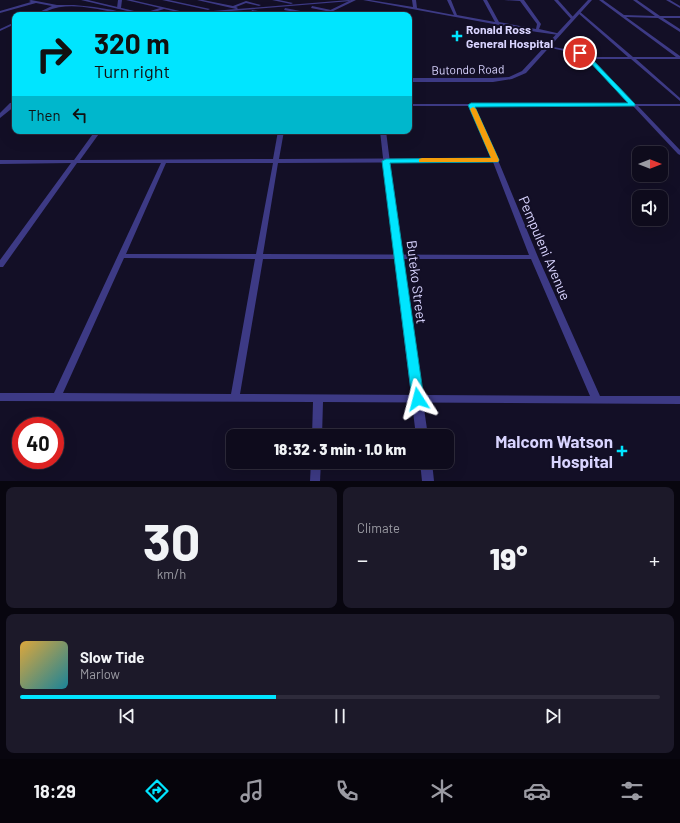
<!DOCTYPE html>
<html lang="en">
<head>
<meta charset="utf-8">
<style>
	:root { --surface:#0e0b1c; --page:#1c1929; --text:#f1f3f6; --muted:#9b9ba3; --line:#2e2b3b; --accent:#00e5ff }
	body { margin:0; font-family:Barlow,sans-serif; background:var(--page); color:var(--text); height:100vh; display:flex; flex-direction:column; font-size:15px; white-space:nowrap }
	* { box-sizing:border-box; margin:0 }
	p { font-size:13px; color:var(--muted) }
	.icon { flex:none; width:22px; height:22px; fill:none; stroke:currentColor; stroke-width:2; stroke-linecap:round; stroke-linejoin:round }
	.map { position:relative; height:481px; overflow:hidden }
	.drawer { display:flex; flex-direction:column; gap:6px; padding:6px; background:#08060f; flex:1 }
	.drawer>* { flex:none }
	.guide { position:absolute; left:12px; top:12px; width:400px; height:122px; border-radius:8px; box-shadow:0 4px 16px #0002,0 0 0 1px var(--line); background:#00e5ff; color:#111; overflow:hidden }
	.needle { width:26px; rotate:90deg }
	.controls { position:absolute; left:632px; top:146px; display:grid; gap:8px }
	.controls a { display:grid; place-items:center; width:36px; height:36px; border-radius:8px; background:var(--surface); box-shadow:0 4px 16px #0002,0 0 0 1px var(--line); font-size:20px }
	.speed { position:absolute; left:12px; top:417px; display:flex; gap:8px; font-size:20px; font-weight:700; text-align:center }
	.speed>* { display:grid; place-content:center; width:52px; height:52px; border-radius:50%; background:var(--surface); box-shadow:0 4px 16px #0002,0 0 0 1px var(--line); line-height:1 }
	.speed .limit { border:6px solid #d22; background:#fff; color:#111 }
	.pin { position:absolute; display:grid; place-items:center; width:34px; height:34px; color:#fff; margin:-17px; border:2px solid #fff; border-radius:50%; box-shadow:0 1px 4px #0007 }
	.me { position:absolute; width:44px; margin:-22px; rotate:351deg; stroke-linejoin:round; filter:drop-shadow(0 0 3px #0008) }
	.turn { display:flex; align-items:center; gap:14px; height:84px; padding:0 16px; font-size:18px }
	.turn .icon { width:52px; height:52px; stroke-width:2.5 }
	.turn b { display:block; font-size:28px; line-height:34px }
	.then { display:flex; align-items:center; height:38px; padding:0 16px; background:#0003; gap:8px; font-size:15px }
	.big { font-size:30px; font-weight:800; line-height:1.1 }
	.drawer .widget { flex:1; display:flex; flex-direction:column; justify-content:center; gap:6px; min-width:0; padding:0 14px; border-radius:8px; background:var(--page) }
	.drawer .dial { align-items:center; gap:0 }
	.dial b { font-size:52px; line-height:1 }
	.song { display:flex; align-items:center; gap:12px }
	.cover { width:48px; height:48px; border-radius:6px; background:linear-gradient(135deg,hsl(40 70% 55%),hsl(190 70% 35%)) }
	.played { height:4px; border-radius:2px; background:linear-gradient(90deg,var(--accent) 40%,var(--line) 40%) }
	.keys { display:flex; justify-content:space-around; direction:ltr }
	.heat { display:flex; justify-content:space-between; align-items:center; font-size:22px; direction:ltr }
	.drawer .tiles { flex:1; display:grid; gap:6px; grid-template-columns:1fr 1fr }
	.widget:last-child { grid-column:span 2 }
	.trip { position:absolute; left:226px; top:429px; width:228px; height:40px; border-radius:8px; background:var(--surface); box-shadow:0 4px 16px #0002,0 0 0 1px var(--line); font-weight:800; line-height:40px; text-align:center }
	.tabs { display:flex; height:64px; justify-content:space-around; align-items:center; background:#06040b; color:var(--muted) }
	.tabs .icon { width:28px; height:28px }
	.tabs .selected { color:var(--accent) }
	.tabs b { font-size:18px; color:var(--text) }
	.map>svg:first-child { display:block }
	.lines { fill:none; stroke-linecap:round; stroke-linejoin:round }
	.minor { fill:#3d3a85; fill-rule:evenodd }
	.tertiary { fill:#3d3a85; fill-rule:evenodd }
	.route { fill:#00e5ff; stroke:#0095a6 }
	.slow { fill:#f59e0b }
	.poi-dot { fill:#00e5ff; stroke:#130f26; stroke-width:1.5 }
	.labels { text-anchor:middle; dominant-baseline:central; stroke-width:4; stroke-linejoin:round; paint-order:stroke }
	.far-poi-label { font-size:12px; font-weight:bold; fill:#d9d4ff; stroke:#130f26; text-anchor:start }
	.far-street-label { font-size:12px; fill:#d9d4ff; stroke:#130f26 }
	.street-label { font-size:14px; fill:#d9d4ff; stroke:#130f26 }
	.near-poi-label { font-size:17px; font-weight:bold; fill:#d9d4ff; stroke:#130f26; text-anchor:end }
</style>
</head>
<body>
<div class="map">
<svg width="680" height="481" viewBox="0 0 680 481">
	<rect width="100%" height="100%" fill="#130f26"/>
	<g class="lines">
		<g class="minor">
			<path d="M31,0L57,5H74L94,7L113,10L131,15C124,15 118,13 112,12C92,8 67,2 47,11L67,15C60,15 53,13 46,12C42,12 38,15 33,15L52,6L36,3L0,13V11L31,2L29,1Z"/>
			<polygon points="118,0 122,0 121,8 119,9 117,8"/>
			<polygon points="126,0 132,0 184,12 182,13 164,9 145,15 144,13 160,8"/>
			<polygon points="162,0 169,0 210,9 208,10"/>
			<polygon points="197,0 203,0 233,6 246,1 261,5 259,6 246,3 236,7 238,8 237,9 349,0 351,1 183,15 168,15 236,9"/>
			<polygon points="272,0 279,0 293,3 291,4"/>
			<polygon points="363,0 370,0 413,7 412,0 416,0 417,8 454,15 447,0 451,0 457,15 495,22 483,0 487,0 499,22 536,29 537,24 520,1 504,0 524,0 541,24 539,29 561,34 559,35 537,32"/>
			<polygon points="554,0 558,0 574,18 574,20 572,20"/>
			<path d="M599,0H603L624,15L655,16L633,0H637L660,16H680V18H663L680,29V32L658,18L626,17L680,56V59H636L680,98V101L631,59H592L635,104H680V106H638L680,150V155L678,154L633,106H474L498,160L538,257L600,396H680V404L323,402L322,436H312L313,402L0,401V393H54L161,163H77L3,267H0V260L71,163L0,164V160H74L95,131H101L80,160L273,159L278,131H284L279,159L491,158L469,106H409V104H630L588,59L579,54L546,47L548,46L581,52L590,57H628L578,13L579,11L633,57H676ZM493,162L529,255L263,254L278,163ZM166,163H273L256,254H126ZM124,258L255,259L231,394L63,393ZM263,259H531L590,396L240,394Z"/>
			<polygon points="666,0 670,0 680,6 680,8"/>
			<polygon points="312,6 331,10 333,11 331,12 311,8"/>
			<polygon points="285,8 316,14 318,15 311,15 284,10"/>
			<polygon points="252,10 274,14 276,15 268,15 251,12"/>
			<polygon points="228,12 240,14 242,15 227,14"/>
			<polygon points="15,22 15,24 0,31 0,29"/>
			<polygon points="311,462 321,462 320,481 310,481"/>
		</g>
		<g class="tertiary">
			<polygon points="81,0 88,0 151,15 144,15"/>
			<polygon points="351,0 356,0 325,15 320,15"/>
			<polygon points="588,0 592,0 526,73 512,79 493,82 409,82 409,78 493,78 509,77 522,71"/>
			<polygon points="15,102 15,106 0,118 0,113 10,103"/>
			<polygon points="380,131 386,131 402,257 428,436 416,436 394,257"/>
			<polygon points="420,462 432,462 434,481 422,481"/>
		</g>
	</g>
	<polygon class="route" points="578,52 582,52 590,57 635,104 635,106 475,107 499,160 498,162 390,163 424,399 422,403 418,404 413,403 412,399 382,161 386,159 491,158 468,105 471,103 628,103 587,59 578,54"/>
	<polygon class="slow" points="473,107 476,109 499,160 498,162 419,162 419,159 422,158 491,158 470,109"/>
	<g class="poi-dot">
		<path d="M455 30h4v4h4v4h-4v4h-4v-4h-4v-4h4z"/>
		<path d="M620 445h4v4h4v4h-4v4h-4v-4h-4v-4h4z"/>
	</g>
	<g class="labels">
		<g class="far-poi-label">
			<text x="466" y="29">Ronald Ross<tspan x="466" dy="14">General Hospital</tspan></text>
		</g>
		<g class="far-street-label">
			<text transform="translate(468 69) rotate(-1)">Butondo Road</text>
		</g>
		<g class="street-label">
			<text transform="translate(545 248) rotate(67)">Pempuleni Avenue</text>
			<text transform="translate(417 282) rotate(83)">Buteko Street</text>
		</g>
		<g class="near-poi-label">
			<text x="613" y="441">Malcom Watson<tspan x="613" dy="20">Hospital</tspan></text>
		</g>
	</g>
</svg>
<div class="controls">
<a><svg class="needle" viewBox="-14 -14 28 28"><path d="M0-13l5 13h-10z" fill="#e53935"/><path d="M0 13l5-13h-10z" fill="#9b9ba3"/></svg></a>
<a><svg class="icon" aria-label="sound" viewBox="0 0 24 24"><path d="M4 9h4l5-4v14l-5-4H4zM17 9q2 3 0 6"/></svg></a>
</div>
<div class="speed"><div class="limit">40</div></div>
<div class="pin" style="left:580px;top:53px;background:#d93025"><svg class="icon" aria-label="arrive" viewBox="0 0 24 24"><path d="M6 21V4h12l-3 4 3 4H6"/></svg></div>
<svg class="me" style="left:418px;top:399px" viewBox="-20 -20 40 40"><path d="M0-17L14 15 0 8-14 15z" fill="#00e5ff" stroke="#fff" stroke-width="4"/></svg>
<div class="trip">18:32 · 3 min · 1.0 km</div>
<div class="guide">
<div class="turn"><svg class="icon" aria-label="right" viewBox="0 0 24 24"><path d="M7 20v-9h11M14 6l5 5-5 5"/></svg><div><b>320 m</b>Turn right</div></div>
<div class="then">Then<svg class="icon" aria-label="left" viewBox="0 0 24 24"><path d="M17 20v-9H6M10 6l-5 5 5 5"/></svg></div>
</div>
</div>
<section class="drawer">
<div class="tiles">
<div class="widget dial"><b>30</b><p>km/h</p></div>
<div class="widget"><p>Climate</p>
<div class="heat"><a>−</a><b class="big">19°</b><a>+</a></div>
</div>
<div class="widget">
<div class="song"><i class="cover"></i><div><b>Slow Tide</b><p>Marlow</p></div></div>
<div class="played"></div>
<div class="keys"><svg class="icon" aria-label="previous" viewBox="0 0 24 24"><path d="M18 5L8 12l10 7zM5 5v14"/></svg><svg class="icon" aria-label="pause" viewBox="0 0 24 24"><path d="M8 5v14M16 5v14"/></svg><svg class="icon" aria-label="next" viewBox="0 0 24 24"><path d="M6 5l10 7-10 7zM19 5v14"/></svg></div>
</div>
</div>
</section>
<nav class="tabs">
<b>18:29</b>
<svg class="icon selected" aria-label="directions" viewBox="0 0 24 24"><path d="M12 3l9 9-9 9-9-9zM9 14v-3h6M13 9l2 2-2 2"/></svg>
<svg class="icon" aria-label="music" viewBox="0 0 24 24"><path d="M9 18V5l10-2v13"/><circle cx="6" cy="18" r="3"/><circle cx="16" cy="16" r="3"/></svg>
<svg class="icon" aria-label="phone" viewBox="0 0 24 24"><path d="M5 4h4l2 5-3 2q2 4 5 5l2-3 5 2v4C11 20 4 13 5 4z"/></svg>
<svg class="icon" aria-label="climate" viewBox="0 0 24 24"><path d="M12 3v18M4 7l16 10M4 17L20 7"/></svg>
<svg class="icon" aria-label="car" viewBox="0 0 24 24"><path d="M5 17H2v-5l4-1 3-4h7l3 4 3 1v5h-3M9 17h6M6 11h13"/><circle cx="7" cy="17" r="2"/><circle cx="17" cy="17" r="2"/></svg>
<svg class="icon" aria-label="filters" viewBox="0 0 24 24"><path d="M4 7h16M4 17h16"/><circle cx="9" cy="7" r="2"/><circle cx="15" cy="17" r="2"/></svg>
</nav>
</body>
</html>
